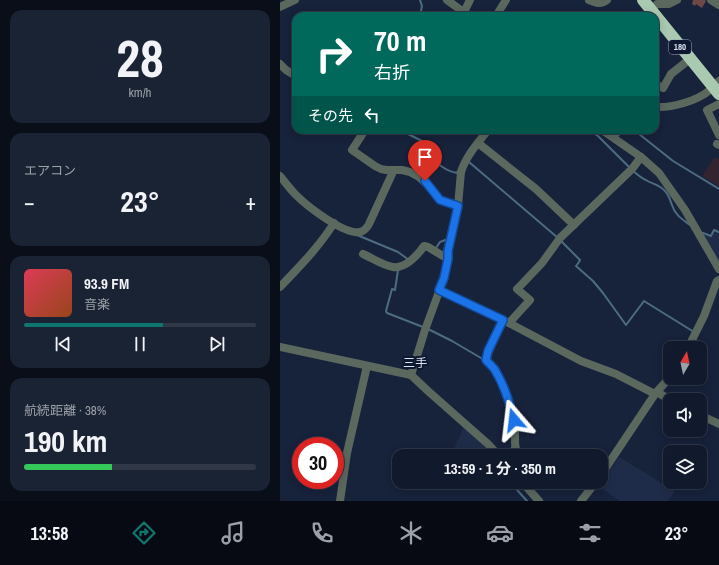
<!DOCTYPE html>
<html lang="ja">
<head>
<meta charset="utf-8">
<style>
	:root { --surface:#111a2c; --page:#1a2334; --text:#f1f3f6; --muted:#9ca1a9; --line:#303848; --accent:#0f766e }
	body { margin:0; font-family:"Archivo Narrow","Noto Sans JP",sans-serif; background:var(--page); color:var(--text); height:100vh; display:flex; flex-direction:column; font-size:15px; white-space:nowrap }
	* { box-sizing:border-box; margin:0 }
	p { font-size:13px; color:var(--muted) }
	.icon { flex:none; width:22px; height:22px; fill:none; stroke:currentColor; stroke-width:2; stroke-linecap:round; stroke-linejoin:round }
	.map { position:relative; flex:1; overflow:hidden }
	.drawer { display:flex; flex-direction:column; gap:10px; padding:10px; background:#090e18; width:280px }
	.drawer>* { flex:none }
	.guide { position:absolute; left:12px; top:12px; width:367px; height:122px; border-radius:12px; box-shadow:0 2px 10px #0003,0 0 0 1px var(--line); background:#00695c; color:#fff; overflow:hidden }
	.needle { width:26px; rotate:9deg }
	.fabs { position:absolute; left:383px; top:341px; display:grid; gap:8px }
	.fabs a { display:grid; place-items:center; width:44px; height:44px; border-radius:8px; background:var(--surface); box-shadow:0 2px 10px #0003,0 0 0 1px var(--line); font-size:20px }
	.speed { position:absolute; left:12px; top:437px; display:flex; gap:8px; font-size:20px; font-weight:700; text-align:center }
	.speed>* { display:grid; place-content:center; width:52px; height:52px; border-radius:50%; background:var(--surface); box-shadow:0 2px 10px #0003,0 0 0 1px var(--line); line-height:1 }
	.speed .limit { border:6px solid #d22; background:#fff; color:#111 }
	.pin { position:absolute; display:grid; place-items:center; width:34px; height:34px; color:#fff; margin:-41px -17px; border-radius:50% 50% 50% 0; rotate:-45deg; box-shadow:0 0 4px #0007 }
	.pin .icon { rotate:45deg }
	.me { position:absolute; width:44px; margin:-22px; rotate:343deg; stroke-linejoin:round; filter:drop-shadow(0 0 3px #0008) }
	.turn { display:flex; align-items:center; gap:14px; height:84px; padding:0 16px; font-size:18px }
	.turn .icon { width:52px; height:52px; stroke-width:2.5 }
	.turn b { display:block; font-size:28px; line-height:34px }
	.then { display:flex; align-items:center; height:38px; padding:0 16px; background:#0003; gap:8px; font-size:15px }
	.big { font-size:30px; font-weight:700; line-height:1.1 }
	.drawer .card { flex:1; display:flex; flex-direction:column; justify-content:center; gap:6px; min-width:0; padding:0 14px; border-radius:12px; background:var(--page) }
	.drawer .dial { align-items:center; gap:0 }
	.dial b { font-size:52px; line-height:1 }
	.song { display:flex; align-items:center; gap:12px }
	.cover { width:48px; height:48px; border-radius:6px; background:linear-gradient(135deg,hsl(350 70% 55%),hsl(20 70% 35%)) }
	.played { height:4px; border-radius:2px; background:linear-gradient(90deg,var(--accent) 60%,var(--line) 60%) }
	.keys { display:flex; justify-content:space-around; direction:ltr }
	.heat { display:flex; justify-content:space-between; align-items:center; font-size:22px; direction:ltr }
	.charge { height:6px; border-radius:3px; background:linear-gradient(90deg,#34c759 38%,var(--line) 0) }
	.trip { position:absolute; left:112px; top:449px; width:216px; height:40px; border-radius:12px; background:var(--surface); box-shadow:0 2px 10px #0003,0 0 0 1px var(--line); font-weight:700; line-height:40px; text-align:center }
	.dock { display:flex; height:64px; justify-content:space-around; align-items:center; background:#070a12; color:var(--muted) }
	.dock .icon { width:28px; height:28px }
	.dock .active { color:var(--accent) }
	.dock b { font-size:18px; color:var(--text) }
	main { display:flex; flex:1; min-height:0 }
	.map>svg:first-child { display:block }
	.commercial { fill:#342430 }
	.built { fill:#1f2c49 }
	.lines { fill:none; stroke-linecap:round; stroke-linejoin:round }
	.stream { stroke:#4c6d81; stroke-width:2 }
	.building { fill:#6c4945 }
	.minor { stroke:#5b685e; stroke-width:8 }
	.highway { stroke:#a9c9b0; stroke-width:12 }
	.route-casing { stroke:#114b97; stroke-width:10 }
	.route { stroke:#1a73e8; stroke-width:7 }
	.labels { text-anchor:middle; dominant-baseline:central; stroke-width:4; stroke-linejoin:round; paint-order:stroke }
	.shield { fill:#0e1830; stroke:#9ca5b8; stroke-width:1 }
	.shield-label { font-size:9px; font-weight:bold; fill:#d9e1f2 }
	.quarter-label { font-size:12px; fill:#d9e1f2; stroke:#0e1830 }
</style>
</head>
<body>
<main>
<section class="drawer">
<div class="card dial"><b>28</b><p>km/h</p></div>
<div class="card"><p>エアコン</p>
<div class="heat"><a>−</a><b class="big">23°</b><a>+</a></div>
</div>
<div class="card">
<div class="song"><i class="cover"></i><div><b>93.9 FM</b><p>音楽</p></div></div>
<div class="played"></div>
<div class="keys"><svg class="icon" aria-label="previous" viewBox="0 0 24 24"><path d="M18 5L8 12l10 7zM5 5v14"/></svg><svg class="icon" aria-label="pause" viewBox="0 0 24 24"><path d="M8 5v14M16 5v14"/></svg><svg class="icon" aria-label="next" viewBox="0 0 24 24"><path d="M6 5l10 7-10 7zM19 5v14"/></svg></div>
</div>
<div class="card"><p>航続距離 · 38%</p><b class="big">190 km</b><div class="charge"></div></div>
</section>
<div class="map">
<svg width="439" height="501" viewBox="0 0 439 501">
	<rect width="100%" height="100%" fill="#17223b"/>
	<polygon class="commercial" points="435,157 439,159 439,186 422,176"/>
	<g class="built">
		<polygon points="435,229 439,231 439,265 420,233 432,237"/>
		<polygon points="184,426 212,452 210,456 171,456"/>
		<polygon points="339,457 395,491 388,501 340,501 318,486"/>
	</g>
	<g class="lines">
		<g class="stream">
			<polyline points="140,16 142,6 140,0"/>
			<path d="M122,130L128,134L144,142C150,157 161,170 177,173L178,171"/>
			<polyline points="308,130 318,136 350,168"/>
			<polyline points="354,130 393,161 439,189"/>
			<polyline points="189,162 278,238"/>
			<path d="M353,171C357,174 361,178 366,180C372,184 380,185 385,191C389,195 390,200 392,205C395,215 402,219 410,225"/>
			<polyline points="423,233 431,236 434,230 439,232"/>
			<polyline points="77,235 118,252 129,260"/>
			<polyline points="281,241 300,260 299,262 296,266 313,281 323,293 346,325 364,301 414,332"/>
			<polyline points="156,248 160,242 168,239"/>
			<polyline points="118,270 115,290 112,289 106,311 107,313 143,327"/>
			<polyline points="148,329 172,341 201,358 204,361"/>
			<polyline points="229,456 232,447"/>
			<polyline points="232,482 238,491 247,501"/>
		</g>
	</g>
	<polygon class="building" points="413,0 425,0 426,1 422,8 416,4 415,6 412,4"/>
	<g class="lines">
		<g class="minor">
			<polyline points="167,0 189,16"/>
			<path d="M309,0C316,3 321,5 327,0"/>
			<polyline points="431,0 439,5"/>
			<polyline points="0,7 15,0"/>
			<polyline points="371,10 377,4 389,4 397,0"/>
			<polyline points="184,12 190,0"/>
			<polyline points="216,16 226,0"/>
			<polyline points="0,64 6,70 16,76"/>
			<polyline points="375,84 383,88 391,74 410,59"/>
			<polyline points="439,104 427,110 439,135"/>
			<path d="M375,107C392,108 417,101 430,90C433,87 436,84 439,81"/>
			<polyline points="85,130 72,150 95,166 101,169 106,170 122,170 130,172 139,177 150,187 160,200 178,206"/>
			<polyline points="322,130 361,157 379,173 405,210 439,269"/>
			<polyline points="333,137 339,130"/>
			<polyline points="198,143 256,189 294,225"/>
			<polyline points="437,144 439,145"/>
			<path d="M0,176C5,182 10,189 16,195C27,206 64,235 80,232C84,231 87,228 89,224L112,174L113,170"/>
			<path d="M83,254C92,258 104,266 113,267C125,269 138,255 144,246L148,247L168,259"/>
			<path d="M0,287C19,267 39,247 54,223"/>
			<polyline points="159,290 229,323 301,361 336,374 375,394"/>
			<polyline points="223,320 209,351 206,360 216,370 221,382 232,411 235,427 235,443 237,456"/>
			<polyline points="229,323 250,300 237,289 241,285 262,263 280,238 352,169 361,157"/>
			<polyline points="0,347 131,375 148,391 208,444 219,456"/>
			<polyline points="408,348 424,316 437,281 439,280"/>
			<path d="M131,375L145,330L164,278L168,259L167,251L178,206L181,172C186,156 198,143 208,130"/>
			<polyline points="377,392 390,400"/>
			<polyline points="420,415 439,424"/>
			<polyline points="321,475 375,394 390,377"/>
			<polyline points="242,482 259,501"/>
			<polyline points="60,501 67,453 87,366"/>
			<polyline points="301,501 316,482"/>
		</g>
		<polyline class="highway" points="363,0 439,94"/>
	</g>
	<g class="lines">
		<g class="route-casing">
			<path id="route" d="M145,181L160,200L178,206L168,251V259L164,278L159,290L223,320L208,351L206,360C209,364 214,367 216,372C224,385 230,404 234,420"/>
		</g>
		<use href="#route" class="route"/>
	</g>
	<g class="labels">
		<rect class="shield" x="389" y="40" width="22" height="14" rx="3"/>
		<g class="shield-label">
			<text x="400" y="47">180</text>
		</g>
		<g class="quarter-label">
			<text x="135" y="363">三手</text>
		</g>
	</g>
</svg>
<div class="fabs">
<a><svg class="needle" viewBox="-14 -14 28 28"><path d="M0-13l5 13h-10z" fill="#e53935"/><path d="M0 13l5-13h-10z" fill="#9ca1a9"/></svg></a>
<a><svg class="icon" aria-label="sound" viewBox="0 0 24 24"><path d="M4 9h4l5-4v14l-5-4H4zM17 9q2 3 0 6"/></svg></a>
<a><svg class="icon" aria-label="layers" viewBox="0 0 24 24"><path d="M12 4l9 5-9 5-9-5zM3 14l9 5 9-5"/></svg></a>
</div>
<div class="speed"><div class="limit">30</div></div>
<div class="pin" style="left:145px;top:181px;background:#d93025"><svg class="icon" aria-label="arrive" viewBox="0 0 24 24"><path d="M6 21V4h12l-3 4 3 4H6"/></svg></div>
<svg class="me" style="left:234px;top:420px" viewBox="-20 -20 40 40"><path d="M0-17L14 15 0 8-14 15z" fill="#1a73e8" stroke="#fff" stroke-width="4"/></svg>
<div class="trip">13:59 · 1 分 · 350 m</div>
<div class="guide">
<div class="turn"><svg class="icon" aria-label="right" viewBox="0 0 24 24"><path d="M7 20v-9h11M14 6l5 5-5 5"/></svg><div><b>70 m</b>右折</div></div>
<div class="then">その先<svg class="icon" aria-label="left" viewBox="0 0 24 24"><path d="M17 20v-9H6M10 6l-5 5 5 5"/></svg></div>
</div>
</div>
</main>
<nav class="dock">
<b>13:58</b>
<svg class="icon active" aria-label="directions" viewBox="0 0 24 24"><path d="M12 3l9 9-9 9-9-9zM9 14v-3h6M13 9l2 2-2 2"/></svg>
<svg class="icon" aria-label="music" viewBox="0 0 24 24"><path d="M9 18V5l10-2v13"/><circle cx="6" cy="18" r="3"/><circle cx="16" cy="16" r="3"/></svg>
<svg class="icon" aria-label="phone" viewBox="0 0 24 24"><path d="M5 4h4l2 5-3 2q2 4 5 5l2-3 5 2v4C11 20 4 13 5 4z"/></svg>
<svg class="icon" aria-label="climate" viewBox="0 0 24 24"><path d="M12 3v18M4 7l16 10M4 17L20 7"/></svg>
<svg class="icon" aria-label="car" viewBox="0 0 24 24"><path d="M5 17H2v-5l4-1 3-4h7l3 4 3 1v5h-3M9 17h6M6 11h13"/><circle cx="7" cy="17" r="2"/><circle cx="17" cy="17" r="2"/></svg>
<svg class="icon" aria-label="filters" viewBox="0 0 24 24"><path d="M4 7h16M4 17h16"/><circle cx="9" cy="7" r="2"/><circle cx="15" cy="17" r="2"/></svg>
<b>23°</b>
</nav>
</body>
</html>
